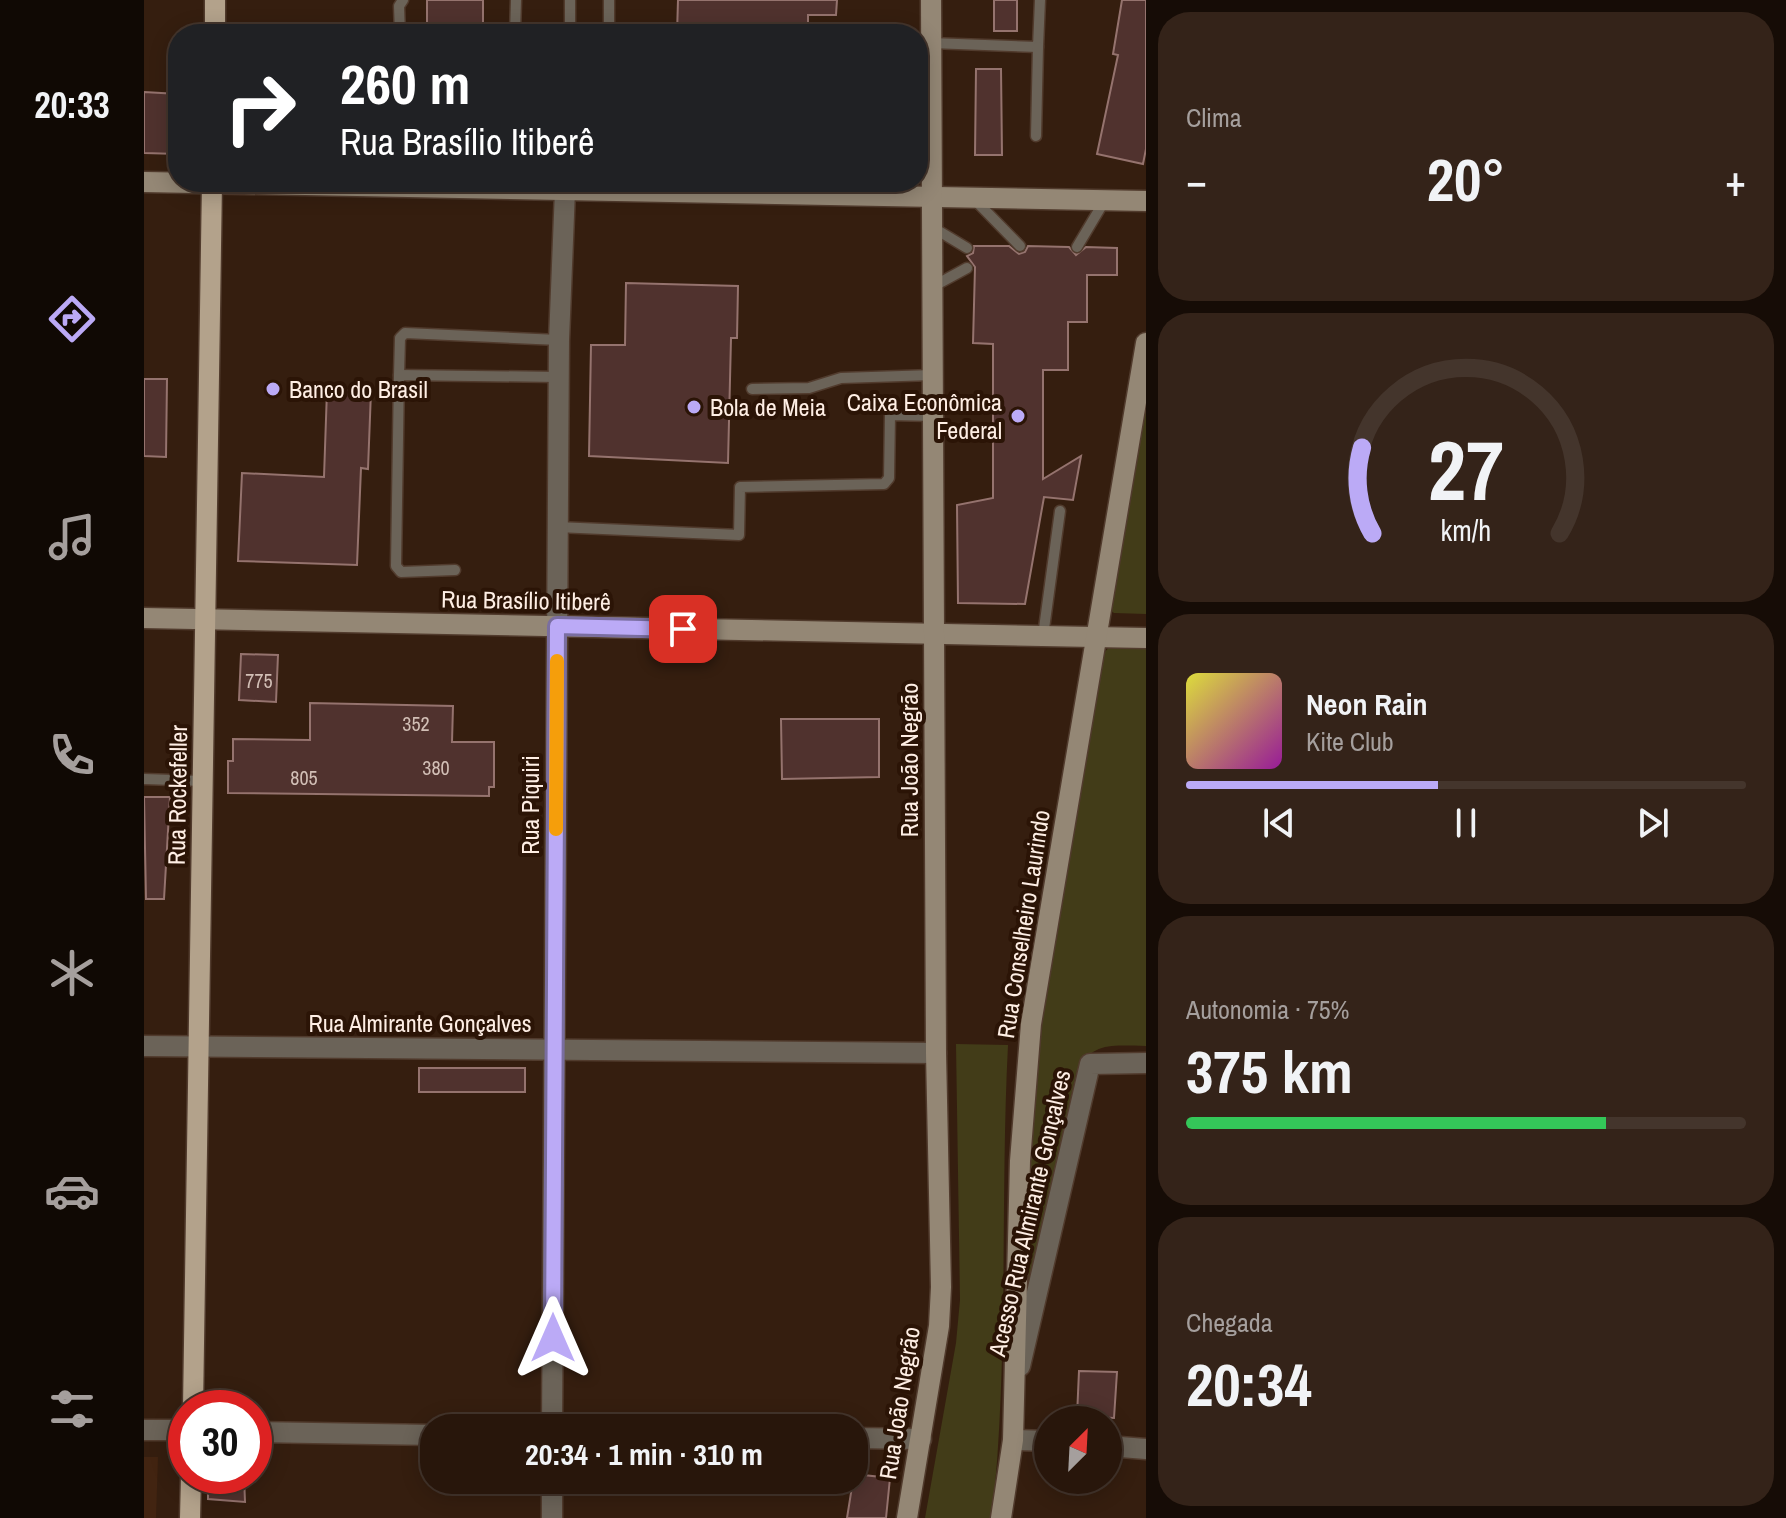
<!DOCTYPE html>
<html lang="pt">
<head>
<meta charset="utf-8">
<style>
	:root { --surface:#28160b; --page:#342319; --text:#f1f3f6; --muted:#a59f9d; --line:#44352c; --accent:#bbaaf6 }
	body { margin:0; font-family:"Archivo Narrow",sans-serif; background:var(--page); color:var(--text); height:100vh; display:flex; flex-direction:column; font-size:30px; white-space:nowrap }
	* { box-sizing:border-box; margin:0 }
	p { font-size:26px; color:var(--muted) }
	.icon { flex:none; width:44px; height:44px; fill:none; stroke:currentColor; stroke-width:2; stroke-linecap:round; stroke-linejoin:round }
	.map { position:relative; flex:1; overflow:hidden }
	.details { display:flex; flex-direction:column; gap:12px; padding:12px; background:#160c06; width:640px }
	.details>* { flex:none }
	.top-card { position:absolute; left:24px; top:24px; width:760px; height:168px; border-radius:32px; box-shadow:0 4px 20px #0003,0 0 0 2px var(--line); background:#202124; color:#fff; overflow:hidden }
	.needle { width:52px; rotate:24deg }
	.tools { position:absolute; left:890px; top:1406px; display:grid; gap:16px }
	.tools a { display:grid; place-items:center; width:88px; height:88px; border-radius:50%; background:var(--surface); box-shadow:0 4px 20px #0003,0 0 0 2px var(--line); font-size:40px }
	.speed { position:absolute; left:24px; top:1390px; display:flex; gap:16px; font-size:40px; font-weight:700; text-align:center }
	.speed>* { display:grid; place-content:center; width:104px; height:104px; border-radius:50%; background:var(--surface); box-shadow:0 4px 20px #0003,0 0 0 2px var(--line); line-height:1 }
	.speed .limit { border:12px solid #d22; background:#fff; color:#111 }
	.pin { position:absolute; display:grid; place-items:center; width:68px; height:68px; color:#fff; margin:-34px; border-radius:16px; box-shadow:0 4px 12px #0006 }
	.me { position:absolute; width:88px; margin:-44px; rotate:0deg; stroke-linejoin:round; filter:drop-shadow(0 0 6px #0008) }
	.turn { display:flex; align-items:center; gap:28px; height:168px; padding:0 40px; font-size:36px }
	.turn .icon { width:104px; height:104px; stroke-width:2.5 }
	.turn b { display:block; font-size:56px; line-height:68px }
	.big { font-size:60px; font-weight:700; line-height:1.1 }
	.details .card { flex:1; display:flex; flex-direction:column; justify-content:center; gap:12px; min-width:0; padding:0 28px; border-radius:32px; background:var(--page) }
	.details .dial { align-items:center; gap:0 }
	.dial svg { height:208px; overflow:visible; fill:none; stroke:var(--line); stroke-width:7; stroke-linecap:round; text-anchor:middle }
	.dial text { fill:var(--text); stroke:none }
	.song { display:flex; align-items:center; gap:24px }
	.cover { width:96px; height:96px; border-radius:12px; background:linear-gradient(135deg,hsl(60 70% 55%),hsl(300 70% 35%)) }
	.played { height:8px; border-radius:4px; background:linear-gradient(90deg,var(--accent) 45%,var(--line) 45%) }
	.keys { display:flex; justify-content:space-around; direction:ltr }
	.heat { display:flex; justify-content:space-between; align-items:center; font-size:44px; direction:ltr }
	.charge { height:12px; border-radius:6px; background:linear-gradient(90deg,#34c759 75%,var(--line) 0) }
	.trip { position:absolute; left:276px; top:1414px; width:448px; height:80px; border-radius:32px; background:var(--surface); box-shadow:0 4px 20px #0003,0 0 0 2px var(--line); font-weight:700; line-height:80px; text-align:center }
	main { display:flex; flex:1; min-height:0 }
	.menu { display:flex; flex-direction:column; width:144px; justify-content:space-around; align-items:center; background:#100904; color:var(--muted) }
	.menu .icon { width:56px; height:56px }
	.menu .selected { color:var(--accent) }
	.menu b { font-size:36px; color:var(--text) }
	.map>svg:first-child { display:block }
	.built { fill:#422411 }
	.green { fill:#423c18 }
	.building { fill:#50322e; stroke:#95736e; stroke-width:2 }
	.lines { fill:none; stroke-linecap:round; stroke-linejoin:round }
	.service-casing { stroke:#513b2d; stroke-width:13 }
	.minor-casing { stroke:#513b2d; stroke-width:23 }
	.tertiary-casing { stroke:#513b2d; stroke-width:23 }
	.secondary-casing { stroke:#513b2d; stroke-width:23 }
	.primary-casing { stroke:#513b2d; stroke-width:23 }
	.service { stroke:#6b6358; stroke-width:10 }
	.minor { stroke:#6b6358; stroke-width:20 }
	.tertiary { stroke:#6b6358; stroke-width:20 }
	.secondary { stroke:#948775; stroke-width:20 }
	.primary { stroke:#b3a28b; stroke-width:20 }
	.route-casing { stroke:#7a6ea0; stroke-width:20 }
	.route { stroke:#bbaaf6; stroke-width:14 }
	.slow { stroke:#f59e0b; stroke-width:14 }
	.poi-dot { fill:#bbaaf6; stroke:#2b1406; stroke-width:3 }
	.labels { text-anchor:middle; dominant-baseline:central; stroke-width:8; stroke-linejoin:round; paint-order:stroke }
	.number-label { font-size:20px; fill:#d2bfb6 }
	.poi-label { font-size:24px; fill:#feeee4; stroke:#2b1406; text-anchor:start }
	.street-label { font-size:24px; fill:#feeee4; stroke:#2b1406 }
</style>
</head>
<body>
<main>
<nav class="menu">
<b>20:33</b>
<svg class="icon selected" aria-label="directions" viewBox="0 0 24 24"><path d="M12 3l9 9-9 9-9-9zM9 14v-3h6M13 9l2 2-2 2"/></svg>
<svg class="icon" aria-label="music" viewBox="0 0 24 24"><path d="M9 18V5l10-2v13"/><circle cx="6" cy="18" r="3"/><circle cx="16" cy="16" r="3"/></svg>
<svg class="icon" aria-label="phone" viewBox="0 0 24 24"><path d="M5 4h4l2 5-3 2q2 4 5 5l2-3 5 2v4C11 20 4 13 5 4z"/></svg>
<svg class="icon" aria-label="climate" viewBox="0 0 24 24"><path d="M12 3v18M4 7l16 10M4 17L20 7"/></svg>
<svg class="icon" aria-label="car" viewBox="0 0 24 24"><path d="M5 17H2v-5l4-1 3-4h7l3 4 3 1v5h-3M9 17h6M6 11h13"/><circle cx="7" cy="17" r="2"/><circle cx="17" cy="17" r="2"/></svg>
<svg class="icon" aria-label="filters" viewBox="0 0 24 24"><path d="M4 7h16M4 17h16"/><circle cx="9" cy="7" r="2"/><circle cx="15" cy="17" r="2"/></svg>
</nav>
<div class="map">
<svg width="1002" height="1518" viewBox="0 0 1002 1518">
	<rect width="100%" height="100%" fill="#351e0f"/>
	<polygon class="built" points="0,1457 14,1457 12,1518 0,1518"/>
	<g class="green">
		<polygon points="1002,398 1002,614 970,613 966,610"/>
		<path d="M1002,641V1046C969,1046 947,1040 932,1075L884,1290L881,1287L883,1151L893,1023L958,655L970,642Z"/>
		<path d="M812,1044L864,1045C856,1202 865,1361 848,1518H781L812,1343L816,1300Z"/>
	</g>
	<g class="building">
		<rect x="283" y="0" width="56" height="34"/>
		<polygon points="534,0 693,0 692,15 664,15 664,34 533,34"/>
		<rect x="850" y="0" width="23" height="31"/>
		<polygon points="978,0 1002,0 1002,149 999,164 953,154 974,55 969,54"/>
		<polygon points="832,69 857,69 858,155 831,155"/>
		<polygon points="0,92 34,94 34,154 0,153"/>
		<polygon points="830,246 865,246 875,254 881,252 884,246 925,247 932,255 942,247 973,248 973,275 943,275 943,322 924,322 924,370 899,370 899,479 937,456 929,500 900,497 881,604 814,603 813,505 849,498 849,344 829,343 831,267 823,256 829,253"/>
		<polygon points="482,283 594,286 593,338 587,338 584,463 445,456 447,345 481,345"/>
		<polygon points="0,379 23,379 22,457 0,456"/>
		<polygon points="183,390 227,391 224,469 217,468 213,565 94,561 98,473 180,477"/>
		<polygon points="97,654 134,655 132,702 95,700"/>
		<polygon points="166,703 309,706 308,742 350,742 350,787 345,787 345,796 84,793 84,761 89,761 89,739 166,740"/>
		<polygon points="637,719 735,719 735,777 638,779"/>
		<polygon points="0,797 26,797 20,899 2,899"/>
		<rect x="275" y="1068" width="106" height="24"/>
		<polygon points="935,1371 973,1372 970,1418 933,1416"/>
		<polygon points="710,1474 746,1478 742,1518 703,1518"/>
		<polygon points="64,1476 100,1476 101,1502 64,1499"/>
	</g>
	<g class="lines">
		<g class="service-casing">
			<g id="service">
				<polyline points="426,0 426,34"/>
				<polyline points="256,34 255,6 259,0"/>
				<polyline points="371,34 372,0"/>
				<polyline points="465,34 465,0"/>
				<polyline points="787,43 894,47 896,0"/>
				<polyline points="892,136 894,47"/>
				<polyline points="830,199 876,246"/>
				<polyline points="788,227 823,248"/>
				<polyline points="933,247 961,200"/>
				<polyline points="788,287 823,268"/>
				<polyline points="255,375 256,338 261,333 415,340"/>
				<polyline points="608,389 665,388 697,378 789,375"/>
				<polyline points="413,527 595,535 596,487 740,484 745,478 746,415 789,416"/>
				<polyline points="311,570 257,572 252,566 255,375 414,377"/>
				<polyline points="899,636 916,511"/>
				<polyline points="0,779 59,781"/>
			</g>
		</g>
		<g class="minor-casing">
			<g id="minor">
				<polyline points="876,1366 946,1064 1002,1063"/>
				<polyline points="408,1428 415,340 421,190"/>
				<polyline points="0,1430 42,1430"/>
				<polyline points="110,1432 290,1435"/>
				<polyline points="710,1438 777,1439"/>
				<polyline points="869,1440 904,1441"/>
				<polyline points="964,1446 1002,1449"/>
				<polyline points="408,1518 408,1480"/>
			</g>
		</g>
		<g class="tertiary-casing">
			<polyline id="tertiary" points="0,1046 792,1053"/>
		</g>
		<g class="secondary-casing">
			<g id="secondary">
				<polyline points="0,182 1002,201"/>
				<polyline points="0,618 1002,638"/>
				<polyline points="763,1518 795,1326 797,1287 792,1053 787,0"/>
				<polyline points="857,1518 869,1440 876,1161 887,1024 1002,343"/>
			</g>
		</g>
		<g class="primary-casing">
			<g id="primary">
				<polyline points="71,34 71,0"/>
				<polyline points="49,1408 68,182"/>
				<polyline points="46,1518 47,1476"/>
			</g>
		</g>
		<use href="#service" class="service"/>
		<use href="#minor" class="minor"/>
		<use href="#tertiary" class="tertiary"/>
		<use href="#secondary" class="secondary"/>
		<use href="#primary" class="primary"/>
	</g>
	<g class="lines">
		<g class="route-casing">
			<polyline id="route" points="409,1338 413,626 539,629"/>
		</g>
		<use href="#route" class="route"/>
		<polyline class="slow" points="412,829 413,661"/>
	</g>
	<g class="poi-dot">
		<circle cx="129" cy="389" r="8"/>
		<circle cx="550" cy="407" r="8"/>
		<circle cx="874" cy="416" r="8"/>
	</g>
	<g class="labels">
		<g class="number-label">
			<text x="115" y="680">775</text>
			<text x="272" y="723">352</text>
			<text x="292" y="767">380</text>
			<text x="160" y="777">805</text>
		</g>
		<g class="poi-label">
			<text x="145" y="389">Banco do Brasil</text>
			<text x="858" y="402" text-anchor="end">Caixa Econômica<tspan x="858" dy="28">Federal</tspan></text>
			<text x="566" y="407">Bola de Meia</text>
		</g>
		<g class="street-label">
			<text transform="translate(382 600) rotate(1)">Rua Brasílio Itiberê</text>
			<text transform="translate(765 760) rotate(-90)">Rua João Negrão</text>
			<text transform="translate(33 795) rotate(-89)">Rua Rockefeller</text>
			<text transform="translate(386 805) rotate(-90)">Rua Piquiri</text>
			<text transform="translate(879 924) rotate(-81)">Rua Conselheiro Laurindo</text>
			<text x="276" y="1023">Rua Almirante Gonçalves</text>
			<text transform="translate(885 1213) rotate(-77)">Acesso Rua Almirante Gonçalves</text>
			<text transform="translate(755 1403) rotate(-81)">Rua João Negrão</text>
		</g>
	</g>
</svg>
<div class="tools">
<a><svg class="needle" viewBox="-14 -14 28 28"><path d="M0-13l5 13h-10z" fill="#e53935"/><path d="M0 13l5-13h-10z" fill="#a59f9d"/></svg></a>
</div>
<div class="speed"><div class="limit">30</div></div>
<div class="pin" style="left:539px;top:629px;background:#d93025"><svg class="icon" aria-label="arrive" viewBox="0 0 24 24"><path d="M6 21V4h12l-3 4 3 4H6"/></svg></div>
<svg class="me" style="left:409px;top:1338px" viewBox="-20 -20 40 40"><path d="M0-17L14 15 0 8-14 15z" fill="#bbaaf6" stroke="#fff" stroke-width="4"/></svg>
<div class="trip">20:34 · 1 min · 310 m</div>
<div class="top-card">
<div class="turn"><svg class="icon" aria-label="right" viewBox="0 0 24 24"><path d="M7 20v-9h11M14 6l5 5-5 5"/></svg><div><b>260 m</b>Rua Brasílio Itiberê</div></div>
</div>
</div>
<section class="details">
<div class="card"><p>Clima</p>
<div class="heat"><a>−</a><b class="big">20°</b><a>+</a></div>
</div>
<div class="card dial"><svg viewBox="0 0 100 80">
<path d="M14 69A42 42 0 1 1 86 69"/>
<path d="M14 69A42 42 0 0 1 10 36" stroke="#bbaaf6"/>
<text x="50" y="56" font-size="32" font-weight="700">27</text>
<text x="50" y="72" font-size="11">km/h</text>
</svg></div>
<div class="card">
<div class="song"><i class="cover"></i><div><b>Neon Rain</b><p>Kite Club</p></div></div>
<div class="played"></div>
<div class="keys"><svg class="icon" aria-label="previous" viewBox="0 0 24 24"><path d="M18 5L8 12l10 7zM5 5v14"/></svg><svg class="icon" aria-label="pause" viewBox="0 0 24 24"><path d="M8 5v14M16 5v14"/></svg><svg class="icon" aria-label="next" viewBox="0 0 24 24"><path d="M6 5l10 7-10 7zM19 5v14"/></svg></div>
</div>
<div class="card"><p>Autonomia · 75%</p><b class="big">375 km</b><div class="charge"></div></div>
<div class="card"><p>Chegada</p><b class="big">20:34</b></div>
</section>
</main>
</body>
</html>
